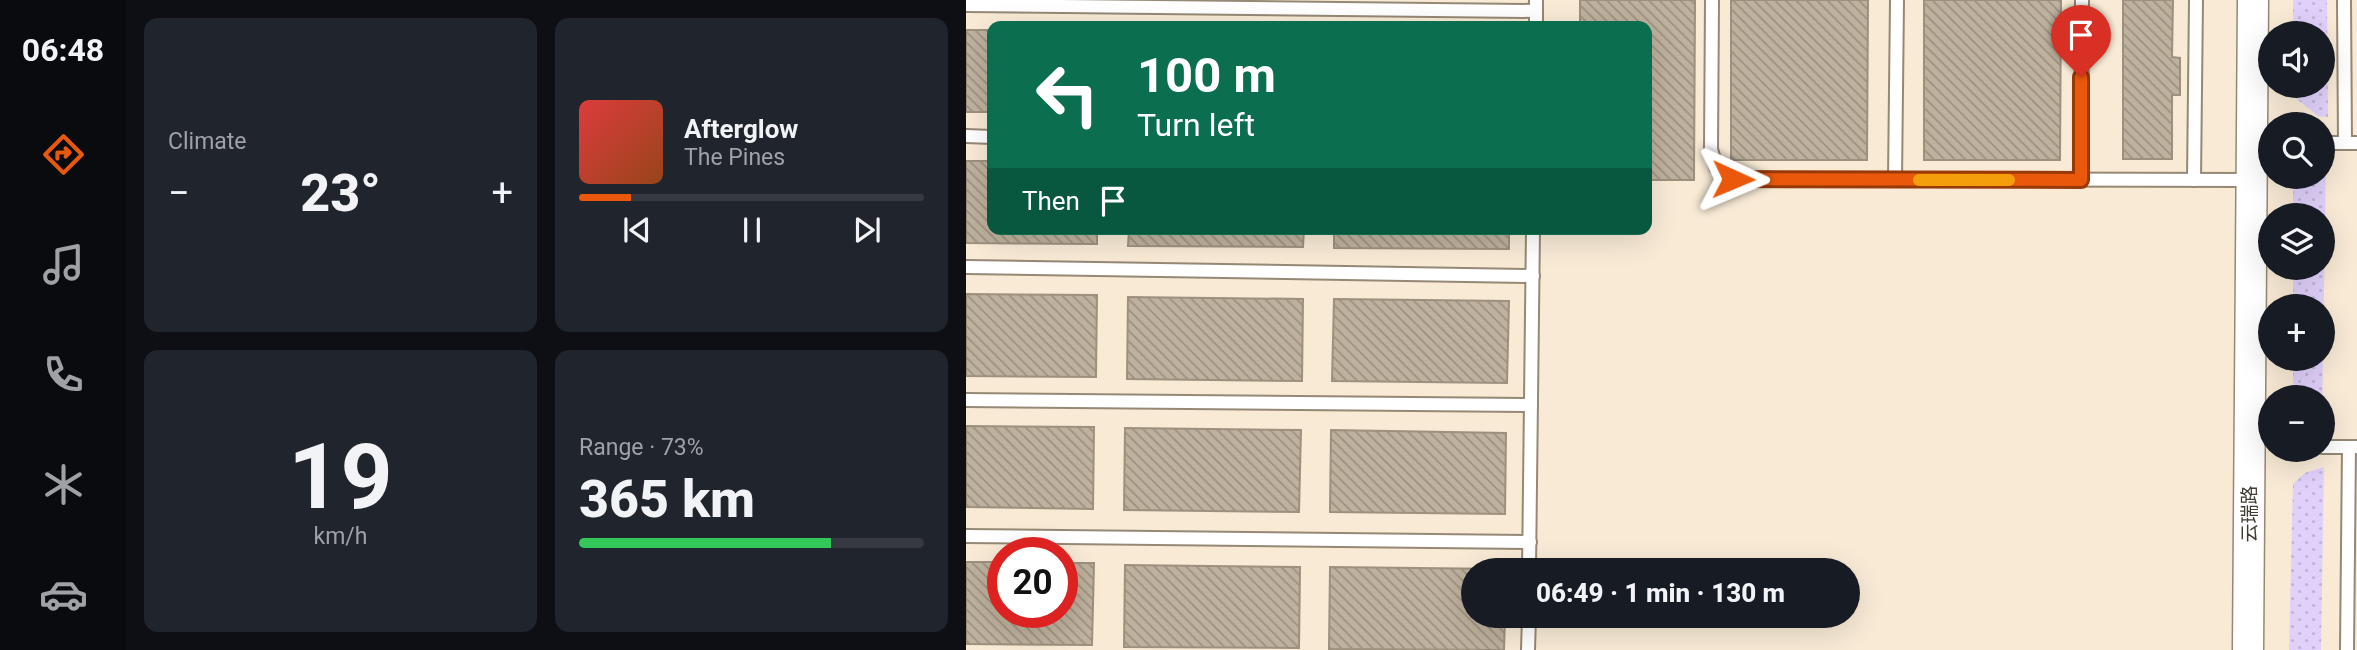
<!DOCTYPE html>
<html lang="en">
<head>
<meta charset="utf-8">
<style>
	:root { --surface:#171b24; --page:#20242c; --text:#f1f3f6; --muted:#9ea1a6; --line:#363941; --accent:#ea580c }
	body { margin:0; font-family:Roboto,"Noto Sans SC",sans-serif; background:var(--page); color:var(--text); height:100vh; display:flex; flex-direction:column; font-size:26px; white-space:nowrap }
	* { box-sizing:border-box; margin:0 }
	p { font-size:23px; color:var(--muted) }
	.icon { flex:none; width:38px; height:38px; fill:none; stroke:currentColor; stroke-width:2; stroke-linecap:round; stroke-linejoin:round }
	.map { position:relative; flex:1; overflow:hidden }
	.drawer { display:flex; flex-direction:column; gap:18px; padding:18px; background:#0d0f14; width:840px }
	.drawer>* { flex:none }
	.guide { position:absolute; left:21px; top:21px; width:665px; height:214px; border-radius:14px; box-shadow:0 7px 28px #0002; background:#0b6e4f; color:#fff; overflow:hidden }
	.tools { position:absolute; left:1292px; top:21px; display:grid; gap:14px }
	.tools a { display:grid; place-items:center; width:77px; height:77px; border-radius:50%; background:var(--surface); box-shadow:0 7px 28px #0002; font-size:35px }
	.speed { position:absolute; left:21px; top:537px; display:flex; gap:14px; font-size:35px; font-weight:700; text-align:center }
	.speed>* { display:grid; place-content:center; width:91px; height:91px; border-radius:50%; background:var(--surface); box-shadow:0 7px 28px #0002; line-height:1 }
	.speed .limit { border:10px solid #d22; background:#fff; color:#111 }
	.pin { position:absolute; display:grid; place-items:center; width:60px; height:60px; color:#fff; margin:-72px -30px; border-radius:50% 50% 50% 0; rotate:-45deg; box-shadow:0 0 7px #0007 }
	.pin .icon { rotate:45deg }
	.me { position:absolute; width:77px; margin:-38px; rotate:91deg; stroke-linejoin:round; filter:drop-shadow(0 0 5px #0008) }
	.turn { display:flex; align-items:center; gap:24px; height:147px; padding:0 35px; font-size:32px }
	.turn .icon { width:91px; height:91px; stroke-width:2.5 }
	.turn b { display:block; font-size:49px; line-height:60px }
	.then { display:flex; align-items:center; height:66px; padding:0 35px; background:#0003; gap:14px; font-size:26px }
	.big { font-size:52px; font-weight:800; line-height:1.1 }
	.drawer .card { flex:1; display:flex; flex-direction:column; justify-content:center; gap:10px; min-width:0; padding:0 24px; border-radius:14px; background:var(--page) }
	.drawer .dial { align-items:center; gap:0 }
	.dial b { font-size:91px; line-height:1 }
	.song { display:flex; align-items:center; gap:21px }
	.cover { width:84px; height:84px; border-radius:10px; background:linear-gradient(135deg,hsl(0 70% 55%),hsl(20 70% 35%)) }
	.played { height:7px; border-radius:4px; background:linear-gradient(90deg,var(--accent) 15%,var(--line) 15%) }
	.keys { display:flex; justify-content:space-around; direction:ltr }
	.heat { display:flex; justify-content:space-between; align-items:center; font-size:38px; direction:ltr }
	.charge { height:10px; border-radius:5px; background:linear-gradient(90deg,#34c759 73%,var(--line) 0) }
	.drawer .tiles { flex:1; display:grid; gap:18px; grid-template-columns:repeat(2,1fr) }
	.trip { position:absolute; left:495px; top:558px; width:399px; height:70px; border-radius:35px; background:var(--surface); box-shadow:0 7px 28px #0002; font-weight:800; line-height:70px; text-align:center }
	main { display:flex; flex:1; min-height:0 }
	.dock { display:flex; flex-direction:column; width:126px; justify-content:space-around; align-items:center; background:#090b0e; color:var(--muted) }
	.dock .icon { width:49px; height:49px }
	.dock .active { color:var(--accent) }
	.dock b { font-size:32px; color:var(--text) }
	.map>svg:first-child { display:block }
	.grass { fill:url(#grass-dots) }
	.building { fill:url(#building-back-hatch); stroke:#9d907d; stroke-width:2 }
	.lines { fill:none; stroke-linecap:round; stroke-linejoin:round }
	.service-casing { stroke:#958875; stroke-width:16 }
	.tertiary-casing { stroke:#958875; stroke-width:33 }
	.service { stroke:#fff; stroke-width:12 }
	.tertiary { stroke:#fff; stroke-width:30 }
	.route-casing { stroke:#983908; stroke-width:18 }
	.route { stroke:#ea580c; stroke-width:12 }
	.slow { stroke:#f59e0b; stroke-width:12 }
	.labels { text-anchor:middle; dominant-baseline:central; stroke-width:7; stroke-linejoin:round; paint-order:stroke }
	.street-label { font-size:19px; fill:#413b33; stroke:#fff }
</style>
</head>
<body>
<main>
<nav class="dock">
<b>06:48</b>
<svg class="icon active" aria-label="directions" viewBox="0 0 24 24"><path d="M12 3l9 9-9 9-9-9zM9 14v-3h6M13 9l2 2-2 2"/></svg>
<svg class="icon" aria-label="music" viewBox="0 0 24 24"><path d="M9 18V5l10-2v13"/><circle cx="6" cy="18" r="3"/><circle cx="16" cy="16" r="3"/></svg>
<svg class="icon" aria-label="phone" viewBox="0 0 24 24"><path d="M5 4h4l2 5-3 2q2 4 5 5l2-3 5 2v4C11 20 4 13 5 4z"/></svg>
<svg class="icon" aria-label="climate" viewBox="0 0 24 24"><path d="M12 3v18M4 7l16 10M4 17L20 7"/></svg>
<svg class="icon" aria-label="car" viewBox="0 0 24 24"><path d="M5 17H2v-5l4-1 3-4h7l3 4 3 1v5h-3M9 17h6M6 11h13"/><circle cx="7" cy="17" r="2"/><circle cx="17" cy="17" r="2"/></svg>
</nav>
<section class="drawer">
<div class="tiles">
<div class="card"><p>Climate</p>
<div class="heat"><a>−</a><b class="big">23°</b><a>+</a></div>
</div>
<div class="card">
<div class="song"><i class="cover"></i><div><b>Afterglow</b><p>The Pines</p></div></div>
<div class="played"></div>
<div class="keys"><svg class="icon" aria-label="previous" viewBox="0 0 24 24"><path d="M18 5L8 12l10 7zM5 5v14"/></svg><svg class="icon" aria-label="pause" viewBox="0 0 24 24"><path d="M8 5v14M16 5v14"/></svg><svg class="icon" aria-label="next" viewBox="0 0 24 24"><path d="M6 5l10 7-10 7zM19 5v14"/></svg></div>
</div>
<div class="card dial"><b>19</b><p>km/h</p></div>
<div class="card"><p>Range · 73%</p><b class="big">365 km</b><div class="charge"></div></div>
</div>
</section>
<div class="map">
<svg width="1391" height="650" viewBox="0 0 1391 650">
	<defs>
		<pattern id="grass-dots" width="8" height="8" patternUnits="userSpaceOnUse" patternTransform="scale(1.75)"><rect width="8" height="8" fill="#e0d0fa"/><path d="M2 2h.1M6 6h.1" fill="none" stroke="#c1b4d7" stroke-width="1.8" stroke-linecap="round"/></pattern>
		<pattern id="building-back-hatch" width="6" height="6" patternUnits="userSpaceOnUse" patternTransform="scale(1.75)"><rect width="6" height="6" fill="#beb19d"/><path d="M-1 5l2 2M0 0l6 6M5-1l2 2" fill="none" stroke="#9c9181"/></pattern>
	</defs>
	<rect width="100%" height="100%" fill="#f8ead5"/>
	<g class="grass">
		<polygon points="1327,0 1361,0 1362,117 1352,116 1327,96 1327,86 1356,86 1356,33 1327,33"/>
		<polygon points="1360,160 1356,420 1356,397 1327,397 1327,359 1356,359 1356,306 1327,306 1327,268 1356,268 1356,215 1327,215 1327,179 1330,177 1356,177 1356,161"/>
		<polygon points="1358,467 1355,650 1323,650 1327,484 1339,473"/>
	</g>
	<g class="building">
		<polygon points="614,0 729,0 728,180 681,180 681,26 614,26"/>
		<polygon points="765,0 902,0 901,160 765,160"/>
		<polygon points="958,0 1095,0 1094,160 958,160"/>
		<polygon points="1157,0 1207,0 1206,57 1214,58 1214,95 1206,95 1206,159 1157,159"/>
		<rect x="0" y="30" width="26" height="82"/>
		<polygon points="0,161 26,161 26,229 131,229 131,244 0,243"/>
		<polygon points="163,229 338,229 337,247 162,246"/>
		<polygon points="368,229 543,229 543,249 368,248"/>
		<polygon points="0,294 131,295 130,377 0,376"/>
		<polygon points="162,297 337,299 336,381 161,379"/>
		<polygon points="368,299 543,301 541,383 366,381"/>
		<polygon points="0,426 128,427 127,509 0,507"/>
		<polygon points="159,428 335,430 333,512 158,510"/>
		<polygon points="365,430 540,433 539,514 364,512"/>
		<polygon points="0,562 37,562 37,612 96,612 96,563 128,563 126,645 0,644"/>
		<polygon points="159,565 334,567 333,648 158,647"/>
		<polygon points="364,567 539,569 508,570 508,616 539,616 538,650 363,649"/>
	</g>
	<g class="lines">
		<g class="service-casing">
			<g id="service">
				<polyline points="746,0 745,149 750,167 767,179 1285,180"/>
				<polyline points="1378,0 1379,143"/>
				<polyline points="0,5 570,11"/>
				<polyline points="570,26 570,0"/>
				<polyline points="0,136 26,137"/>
				<polyline points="1356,143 1391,143"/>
				<polyline points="929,180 931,0"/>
				<polyline points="1115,180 1116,0"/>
				<polyline points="1228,180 1230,0"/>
				<polyline points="0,267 567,276"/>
				<polyline points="0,400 565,405"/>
				<polyline points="1356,447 1391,447"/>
				<polyline points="0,536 564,542"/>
				<polyline points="563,570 567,229"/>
				<polyline points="562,650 563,616"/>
				<polyline points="1381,650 1383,447"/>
			</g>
		</g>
		<g class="tertiary-casing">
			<polyline id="tertiary" points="1282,650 1287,0"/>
		</g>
		<use href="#service" class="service"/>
		<use href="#tertiary" class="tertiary"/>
	</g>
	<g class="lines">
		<g class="route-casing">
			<polyline id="route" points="767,179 1115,180 1115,77"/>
		</g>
		<use href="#route" class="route"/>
		<polyline class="slow" points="953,180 1043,180"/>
	</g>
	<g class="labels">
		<g class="street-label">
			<text transform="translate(1283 514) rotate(-90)">云瑞路</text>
		</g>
	</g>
</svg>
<div class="tools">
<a><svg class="icon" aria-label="sound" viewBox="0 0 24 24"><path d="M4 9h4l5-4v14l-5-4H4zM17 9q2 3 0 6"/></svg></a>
<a><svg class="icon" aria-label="search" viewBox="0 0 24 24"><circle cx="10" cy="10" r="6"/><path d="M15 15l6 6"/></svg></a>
<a><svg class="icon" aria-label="layers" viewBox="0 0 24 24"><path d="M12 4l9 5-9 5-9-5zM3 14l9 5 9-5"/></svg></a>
<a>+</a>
<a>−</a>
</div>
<div class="speed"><div class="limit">20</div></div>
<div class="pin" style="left:1115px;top:77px;background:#d93025"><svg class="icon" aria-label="arrive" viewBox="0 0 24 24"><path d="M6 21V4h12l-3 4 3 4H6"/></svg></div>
<svg class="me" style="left:767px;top:179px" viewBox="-20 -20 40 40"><path d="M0-17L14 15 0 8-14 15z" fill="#ea580c" stroke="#fff" stroke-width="4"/></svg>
<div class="trip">06:49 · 1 min · 130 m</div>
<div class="guide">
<div class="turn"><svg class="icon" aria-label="left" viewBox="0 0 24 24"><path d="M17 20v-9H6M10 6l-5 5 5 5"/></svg><div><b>100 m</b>Turn left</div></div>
<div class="then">Then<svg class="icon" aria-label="arrive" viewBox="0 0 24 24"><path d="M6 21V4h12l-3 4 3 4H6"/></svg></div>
</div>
</div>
</main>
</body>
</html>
